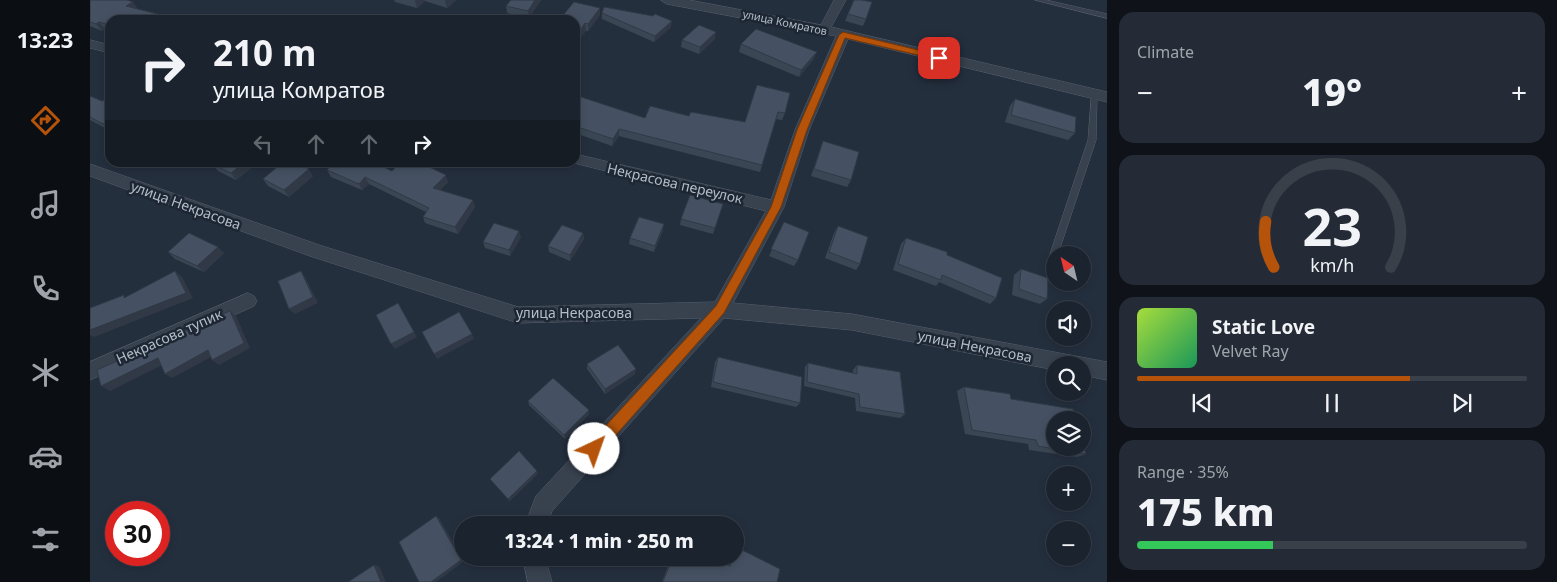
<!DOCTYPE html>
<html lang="en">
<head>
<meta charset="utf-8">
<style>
	:root { --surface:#1b232e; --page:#242b36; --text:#f1f3f6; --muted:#a0a4aa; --line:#39404a; --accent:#b45309 }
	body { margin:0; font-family:"Noto Sans",sans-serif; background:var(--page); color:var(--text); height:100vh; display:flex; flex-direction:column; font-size:19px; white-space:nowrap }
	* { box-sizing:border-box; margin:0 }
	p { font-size:16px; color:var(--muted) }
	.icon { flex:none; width:28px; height:28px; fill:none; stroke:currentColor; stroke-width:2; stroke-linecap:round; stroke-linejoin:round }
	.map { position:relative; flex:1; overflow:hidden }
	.details { display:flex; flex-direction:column; gap:12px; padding:12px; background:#0f1319; width:450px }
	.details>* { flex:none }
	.guide { position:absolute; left:15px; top:15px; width:475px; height:152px; border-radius:15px; box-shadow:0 2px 8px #0003,0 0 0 1px var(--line); background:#1b232e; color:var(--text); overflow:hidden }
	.needle { width:32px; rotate:325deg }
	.buttons { position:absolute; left:956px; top:246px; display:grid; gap:10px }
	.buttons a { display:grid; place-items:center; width:45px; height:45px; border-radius:50%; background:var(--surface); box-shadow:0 2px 8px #0003,0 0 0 1px var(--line); font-size:25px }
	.speed { position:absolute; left:15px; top:501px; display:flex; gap:10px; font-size:25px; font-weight:700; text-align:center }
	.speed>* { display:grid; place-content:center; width:65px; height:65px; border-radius:50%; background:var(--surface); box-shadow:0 2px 8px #0003,0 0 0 1px var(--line); line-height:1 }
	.speed .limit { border:8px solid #d22; background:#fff; color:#111 }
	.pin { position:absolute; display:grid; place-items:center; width:42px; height:42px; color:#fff; margin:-21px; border-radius:10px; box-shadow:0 2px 8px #0006 }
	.me { position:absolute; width:55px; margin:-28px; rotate:42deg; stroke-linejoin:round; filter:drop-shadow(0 0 4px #0008) }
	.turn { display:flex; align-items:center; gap:18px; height:105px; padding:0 25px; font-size:22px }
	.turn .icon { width:65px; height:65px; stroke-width:2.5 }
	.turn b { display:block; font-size:35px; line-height:42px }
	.lanes { display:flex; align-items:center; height:48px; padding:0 25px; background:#0003; justify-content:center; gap:25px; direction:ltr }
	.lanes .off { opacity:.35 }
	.big { font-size:38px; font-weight:800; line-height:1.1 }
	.details .widget { flex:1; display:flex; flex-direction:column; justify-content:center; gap:8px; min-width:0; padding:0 18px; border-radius:15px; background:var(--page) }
	.details .dial { align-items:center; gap:0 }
	.dial svg { height:130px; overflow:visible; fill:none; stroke:var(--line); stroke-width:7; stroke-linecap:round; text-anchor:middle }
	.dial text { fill:var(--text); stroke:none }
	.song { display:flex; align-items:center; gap:15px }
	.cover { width:60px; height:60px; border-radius:8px; background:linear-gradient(135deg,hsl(80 70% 55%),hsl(150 70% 35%)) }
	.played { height:5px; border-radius:2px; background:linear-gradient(90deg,var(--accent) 70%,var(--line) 70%) }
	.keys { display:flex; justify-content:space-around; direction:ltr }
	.heat { display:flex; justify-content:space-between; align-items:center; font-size:28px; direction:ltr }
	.charge { height:8px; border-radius:4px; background:linear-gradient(90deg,#34c759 35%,var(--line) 0) }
	.trip { position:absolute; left:364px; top:516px; width:290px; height:50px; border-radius:25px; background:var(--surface); box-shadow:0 2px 8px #0003,0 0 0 1px var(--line); font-weight:800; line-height:50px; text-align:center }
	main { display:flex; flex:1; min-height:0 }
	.dock { display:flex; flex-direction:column; width:90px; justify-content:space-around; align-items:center; background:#0b0e12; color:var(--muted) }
	.dock .icon { width:35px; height:35px }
	.dock .selected { color:var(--accent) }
	.dock b { font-size:22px; color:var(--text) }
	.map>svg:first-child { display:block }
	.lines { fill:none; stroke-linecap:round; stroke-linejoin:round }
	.service-casing { stroke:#565f6c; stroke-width:1 }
	.minor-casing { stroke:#565f6c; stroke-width:1 }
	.service { fill:#38414e; fill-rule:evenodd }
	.minor { fill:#38414e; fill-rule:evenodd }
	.wall { fill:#3b4654 }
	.shaded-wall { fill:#303945 }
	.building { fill:#455162; stroke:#303945 }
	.route { fill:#b45309; stroke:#753606 }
	.labels { text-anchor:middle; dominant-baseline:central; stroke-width:5; stroke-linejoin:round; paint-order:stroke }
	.far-street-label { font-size:11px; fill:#b4bcc9; stroke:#1d2633 }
	.street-label { font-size:14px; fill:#b4bcc9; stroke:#1d2633 }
</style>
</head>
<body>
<main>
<nav class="dock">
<b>13:23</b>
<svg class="icon selected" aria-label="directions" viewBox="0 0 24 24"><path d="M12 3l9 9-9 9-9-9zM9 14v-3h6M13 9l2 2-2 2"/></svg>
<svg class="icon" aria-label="music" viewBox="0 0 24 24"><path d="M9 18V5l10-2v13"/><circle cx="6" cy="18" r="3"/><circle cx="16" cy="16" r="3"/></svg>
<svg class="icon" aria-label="phone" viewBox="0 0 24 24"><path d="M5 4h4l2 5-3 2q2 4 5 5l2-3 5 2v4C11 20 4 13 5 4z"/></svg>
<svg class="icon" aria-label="climate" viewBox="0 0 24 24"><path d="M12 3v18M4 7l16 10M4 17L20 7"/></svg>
<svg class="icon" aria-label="car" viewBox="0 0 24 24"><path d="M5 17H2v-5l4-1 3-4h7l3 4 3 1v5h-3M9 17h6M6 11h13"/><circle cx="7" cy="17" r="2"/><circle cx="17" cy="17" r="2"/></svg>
<svg class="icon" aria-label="filters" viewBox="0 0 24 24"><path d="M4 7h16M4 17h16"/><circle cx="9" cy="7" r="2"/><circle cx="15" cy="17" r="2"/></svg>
</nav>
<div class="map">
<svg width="1017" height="582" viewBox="0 0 1017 582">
	<rect width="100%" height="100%" fill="#242f3e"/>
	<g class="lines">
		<g class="service-casing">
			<g id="service">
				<polygon points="945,0 956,0 1017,14 1017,18"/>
				<polygon points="1002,92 1004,92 1007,94 1006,140 968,254 965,255 964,257 961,256 960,254 998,140"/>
			</g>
		</g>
		<g class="minor-casing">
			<g id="minor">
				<polygon points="571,0 599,0 731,25 744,0 756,0 741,27 1017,92 1017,102 758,39 719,130 694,207 643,303 762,314 1017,362 1017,380 992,375 992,365 965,365 965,370 762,330 634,318 462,511 457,525 435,525 446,496 611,318 428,323 220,256 0,176 0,164 229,245 428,307 625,302 676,211 480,162 485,162 485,154 681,200 705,130 746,36 577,4"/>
				<polygon points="0,40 20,45 20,53 0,48"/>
				<polygon points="158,293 164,296 167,301 164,306 0,380 0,362"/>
				<polygon points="433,558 455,558 462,582 438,582"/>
			</g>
		</g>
		<use href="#service" class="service"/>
		<use href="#minor" class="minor"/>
	</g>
	<g class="wall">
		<polygon points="0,0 48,9 87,19 117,20 20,20 20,31 15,29 12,31 0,26"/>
		<polygon points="304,0 366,0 357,8 335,1 327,8 305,2"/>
		<polygon points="421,0 451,0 439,18 417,13 416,6"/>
		<polygon points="764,0 776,19 773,26 755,21"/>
		<polygon points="512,13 581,27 564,42 512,19"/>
		<polygon points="510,15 498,31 496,31 485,20"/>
		<polygon points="625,39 609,54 591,47 592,40"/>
		<polygon points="651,44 724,59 709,77 649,52"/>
		<polygon points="667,85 695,113 692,120 686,119 670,172 529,136 522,146 485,133 485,95 555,118 599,116 655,122"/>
		<polygon points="0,96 19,130 0,120"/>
		<polygon points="925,99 985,133 978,140 915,122 920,106"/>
		<polygon points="733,141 761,180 757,187 721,176"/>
		<polygon points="121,162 163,162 165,165 146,180 128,171 122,164"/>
		<polygon points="239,162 283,162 302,171 358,182 350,190 385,207 368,234 335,223 333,217 336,212 279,184 272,190 241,177 237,170 242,166"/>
		<polygon points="223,176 199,197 178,186 173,179"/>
		<polygon points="633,204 623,234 590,225 591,219"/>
		<polygon points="694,222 708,260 704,266 679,256"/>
		<polygon points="748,226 770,264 766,270 735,258 744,233"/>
		<polygon points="573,230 564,252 539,244 540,238"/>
		<polygon points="493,233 494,239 480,261 459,252 458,246"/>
		<polygon points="431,237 420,256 395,248 393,242"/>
		<polygon points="816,238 857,255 906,298 900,304 849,282 846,286 803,270 811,244"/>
		<polygon points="78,252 134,253 114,272 85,259"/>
		<polygon points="931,269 957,299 950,304 922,295 924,275"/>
		<polygon points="628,357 710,403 706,407 621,387 625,362"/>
		<polygon points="718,363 763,373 763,370 767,365 815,414 810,418 766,411 765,398 714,386 715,367"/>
		<polygon points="497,364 545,374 515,394 497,369"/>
		<polygon points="874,387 921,399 996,454 987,457 939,450 938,444 875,434 867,391"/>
		<polygon points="438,401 499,410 499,414 475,439 439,405"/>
		<polygon points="646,547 687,582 572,582 581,558 624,558 638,565 640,558 645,558 645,548"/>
	</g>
	<g class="shaded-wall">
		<polygon points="326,0 335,0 335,1 327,8 325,1"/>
		<polygon points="356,0 366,0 357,8 355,1"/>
		<polygon points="445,0 451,0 439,18 438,11"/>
		<polygon points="43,2 48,9 36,6"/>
		<polygon points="510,8 510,15 498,31 498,24"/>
		<polygon points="582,21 581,27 564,42 565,36"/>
		<polygon points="9,22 15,29 12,31 6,24"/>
		<polygon points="495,23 496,31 485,46 485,39"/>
		<polygon points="626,32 625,39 609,54 610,47"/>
		<polygon points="727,52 724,59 709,77 711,70"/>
		<polygon points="20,119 20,129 19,130 13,124"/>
		<polygon points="529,129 529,136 522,146 523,139"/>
		<polygon points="155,162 163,162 165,165 146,180 141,173"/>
		<polygon points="219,169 223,176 199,197 194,190"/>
		<polygon points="356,175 358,182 346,195 343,188"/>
		<polygon points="275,177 279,184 272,190 269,184"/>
		<polygon points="383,200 385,207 368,234 365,227"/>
		<polygon points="574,224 573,230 564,252 565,246"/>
		<polygon points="429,231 431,237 420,256 419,250"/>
		<polygon points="493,233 494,239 480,261 480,255"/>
		<polygon points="128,247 134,253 114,272 107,266"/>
		<polygon points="85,271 92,277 103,298 4,337 0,335 0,330"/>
		<polygon points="211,271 215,277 228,303 205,314 199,309"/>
		<polygon points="308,303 327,337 305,349 301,344"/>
		<polygon points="140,311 146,316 160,348 129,365 122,360"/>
		<polygon points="382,334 384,339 347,359 344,354"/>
		<polygon points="118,350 125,355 82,378 75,374"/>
		<polygon points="68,358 76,363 20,391 11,386"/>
		<polygon points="546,369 545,374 515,394 515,389"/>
		<polygon points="499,410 499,414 475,439 474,435"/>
		<polygon points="447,471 448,474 419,502 418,499"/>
		<polygon points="346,516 349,518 374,561 346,582 341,582"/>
		<polygon points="284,565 289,566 296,582 291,582"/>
	</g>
	<g class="building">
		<polygon points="0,0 37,0 43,2 36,6 87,19 93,14 117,20 20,20 20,25 9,22 6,24 0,22"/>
		<polygon points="421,0 445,0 438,11 416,6"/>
		<polygon points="764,0 772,0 782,2 776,19 758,14"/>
		<polygon points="484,2 510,8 498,24 495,23 485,39 485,20 469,20"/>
		<polygon points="514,7 563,16 565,14 582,21 565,36 512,13"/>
		<polygon points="609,25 626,32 610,47 592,40"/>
		<polygon points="666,29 727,52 711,70 651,44"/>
		<polygon points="667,85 700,93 695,113 688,112 672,165 529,129 523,139 485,126 485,95 555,118 560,106 599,116 601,112 655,122"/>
		<polygon points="0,96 12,101 19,97 20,98 20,119 13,124 0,117"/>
		<polygon points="925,99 986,117 985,133 921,115"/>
		<polygon points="733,141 769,152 761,180 724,169"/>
		<polygon points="124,162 155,162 141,173 122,164"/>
		<polygon points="193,162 206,162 219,169 194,190 173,179"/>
		<polygon points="245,162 283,162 302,171 311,162 329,162 356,175 343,188 383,200 365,227 333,217 339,208 275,177 269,184 237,170"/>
		<polygon points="600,195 633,204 625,228 591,219"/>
		<polygon points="549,217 574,224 565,246 540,238"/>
		<polygon points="694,222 719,232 708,260 681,249"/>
		<polygon points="404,223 429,231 419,250 393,242"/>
		<polygon points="472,225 493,233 480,255 458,246"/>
		<polygon points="748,226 778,237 770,264 739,252"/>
		<polygon points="99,233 128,247 107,266 78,252"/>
		<polygon points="816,238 857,252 857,255 912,278 906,298 852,275 851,280 808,264"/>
		<polygon points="931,269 958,278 957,299 929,289"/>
		<polygon points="85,271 96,293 0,330 0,308 34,295 34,298"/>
		<polygon points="211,271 223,297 199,309 188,281"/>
		<polygon points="308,303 324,332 301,344 286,315"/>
		<polygon points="140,311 154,343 122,360 118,350 75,374 68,358 11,386 7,370"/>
		<polygon points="369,312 382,334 344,354 332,332"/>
		<polygon points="528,345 546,369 515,389 497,364"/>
		<polygon points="628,357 712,377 710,403 623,382"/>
		<polygon points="718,363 767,374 767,365 810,372 815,414 770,407 769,394 717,382"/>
		<polygon points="463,378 499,410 474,435 438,401"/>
		<polygon points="874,387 920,394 921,399 983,409 987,420 965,420 965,448 992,448 992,440 996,454 948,446 946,440 882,430"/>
		<polygon points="429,451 447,471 418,499 400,479"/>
		<polygon points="346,516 371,560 341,582 329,582 309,542"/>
		<polygon points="646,547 690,569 687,582 573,582 582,558 624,558 640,566 643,558 645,558"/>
		<polygon points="284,565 291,582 258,582"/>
	</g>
	<polygon class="route" points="753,32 849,55 853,58 849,60 755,38 717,130 691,207 634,313 509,454 504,456 499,454 497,449 499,444 626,306 681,207 707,130 749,35"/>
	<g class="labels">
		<g class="far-street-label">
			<text transform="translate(695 22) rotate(12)">улица Комратов</text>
		</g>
		<g class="street-label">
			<text transform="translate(585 183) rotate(13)">Некрасова переулок</text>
			<text transform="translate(96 205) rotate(20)">улица Некрасова</text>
			<text x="484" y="312">улица Некрасова</text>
			<text transform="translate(79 336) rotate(-24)">Некрасова тупик</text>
			<text transform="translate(885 346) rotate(11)">улица Некрасова</text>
		</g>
	</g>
</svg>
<div class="buttons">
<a><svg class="needle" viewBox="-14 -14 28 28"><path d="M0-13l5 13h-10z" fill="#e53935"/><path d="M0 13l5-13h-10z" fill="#a0a4aa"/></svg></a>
<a><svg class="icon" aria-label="sound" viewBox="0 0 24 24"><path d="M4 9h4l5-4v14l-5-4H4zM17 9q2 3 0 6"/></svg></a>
<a><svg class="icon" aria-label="search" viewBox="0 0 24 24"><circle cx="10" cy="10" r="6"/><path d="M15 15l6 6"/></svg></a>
<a><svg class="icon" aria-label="layers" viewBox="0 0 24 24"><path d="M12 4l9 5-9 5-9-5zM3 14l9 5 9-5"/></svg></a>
<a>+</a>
<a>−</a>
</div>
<div class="speed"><div class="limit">30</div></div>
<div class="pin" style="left:849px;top:58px;background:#d93025"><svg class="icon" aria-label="arrive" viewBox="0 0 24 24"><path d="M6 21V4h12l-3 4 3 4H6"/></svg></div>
<svg class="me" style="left:504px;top:449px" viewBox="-20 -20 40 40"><circle r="19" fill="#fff"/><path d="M0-13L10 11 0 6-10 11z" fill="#b45309"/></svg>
<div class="trip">13:24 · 1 min · 250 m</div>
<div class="guide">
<div class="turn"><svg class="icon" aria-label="right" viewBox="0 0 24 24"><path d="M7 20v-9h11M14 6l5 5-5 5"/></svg><div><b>210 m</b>улица Комратов</div></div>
<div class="lanes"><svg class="icon off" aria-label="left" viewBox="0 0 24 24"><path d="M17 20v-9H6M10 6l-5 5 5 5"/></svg><svg class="icon off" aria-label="ahead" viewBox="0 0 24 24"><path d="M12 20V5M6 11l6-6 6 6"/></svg><svg class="icon off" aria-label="ahead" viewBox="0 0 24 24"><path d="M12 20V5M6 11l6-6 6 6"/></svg><svg class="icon" aria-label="right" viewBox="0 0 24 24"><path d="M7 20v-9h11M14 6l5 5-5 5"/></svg></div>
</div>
</div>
<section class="details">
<div class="widget"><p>Climate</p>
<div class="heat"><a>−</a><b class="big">19°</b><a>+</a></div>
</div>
<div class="widget dial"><svg viewBox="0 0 100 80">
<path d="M14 69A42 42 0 1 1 86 69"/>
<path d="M14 69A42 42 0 0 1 9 41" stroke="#b45309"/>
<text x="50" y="56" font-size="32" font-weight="700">23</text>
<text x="50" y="72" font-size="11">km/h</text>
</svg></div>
<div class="widget">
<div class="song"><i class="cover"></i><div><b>Static Love</b><p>Velvet Ray</p></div></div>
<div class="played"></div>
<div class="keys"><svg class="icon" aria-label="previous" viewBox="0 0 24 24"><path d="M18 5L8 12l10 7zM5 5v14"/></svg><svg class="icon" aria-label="pause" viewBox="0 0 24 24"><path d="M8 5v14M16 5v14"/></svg><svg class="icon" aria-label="next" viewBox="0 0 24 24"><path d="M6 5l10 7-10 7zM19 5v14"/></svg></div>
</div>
<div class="widget"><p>Range · 35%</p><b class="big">175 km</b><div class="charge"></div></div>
</section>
</main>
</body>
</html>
